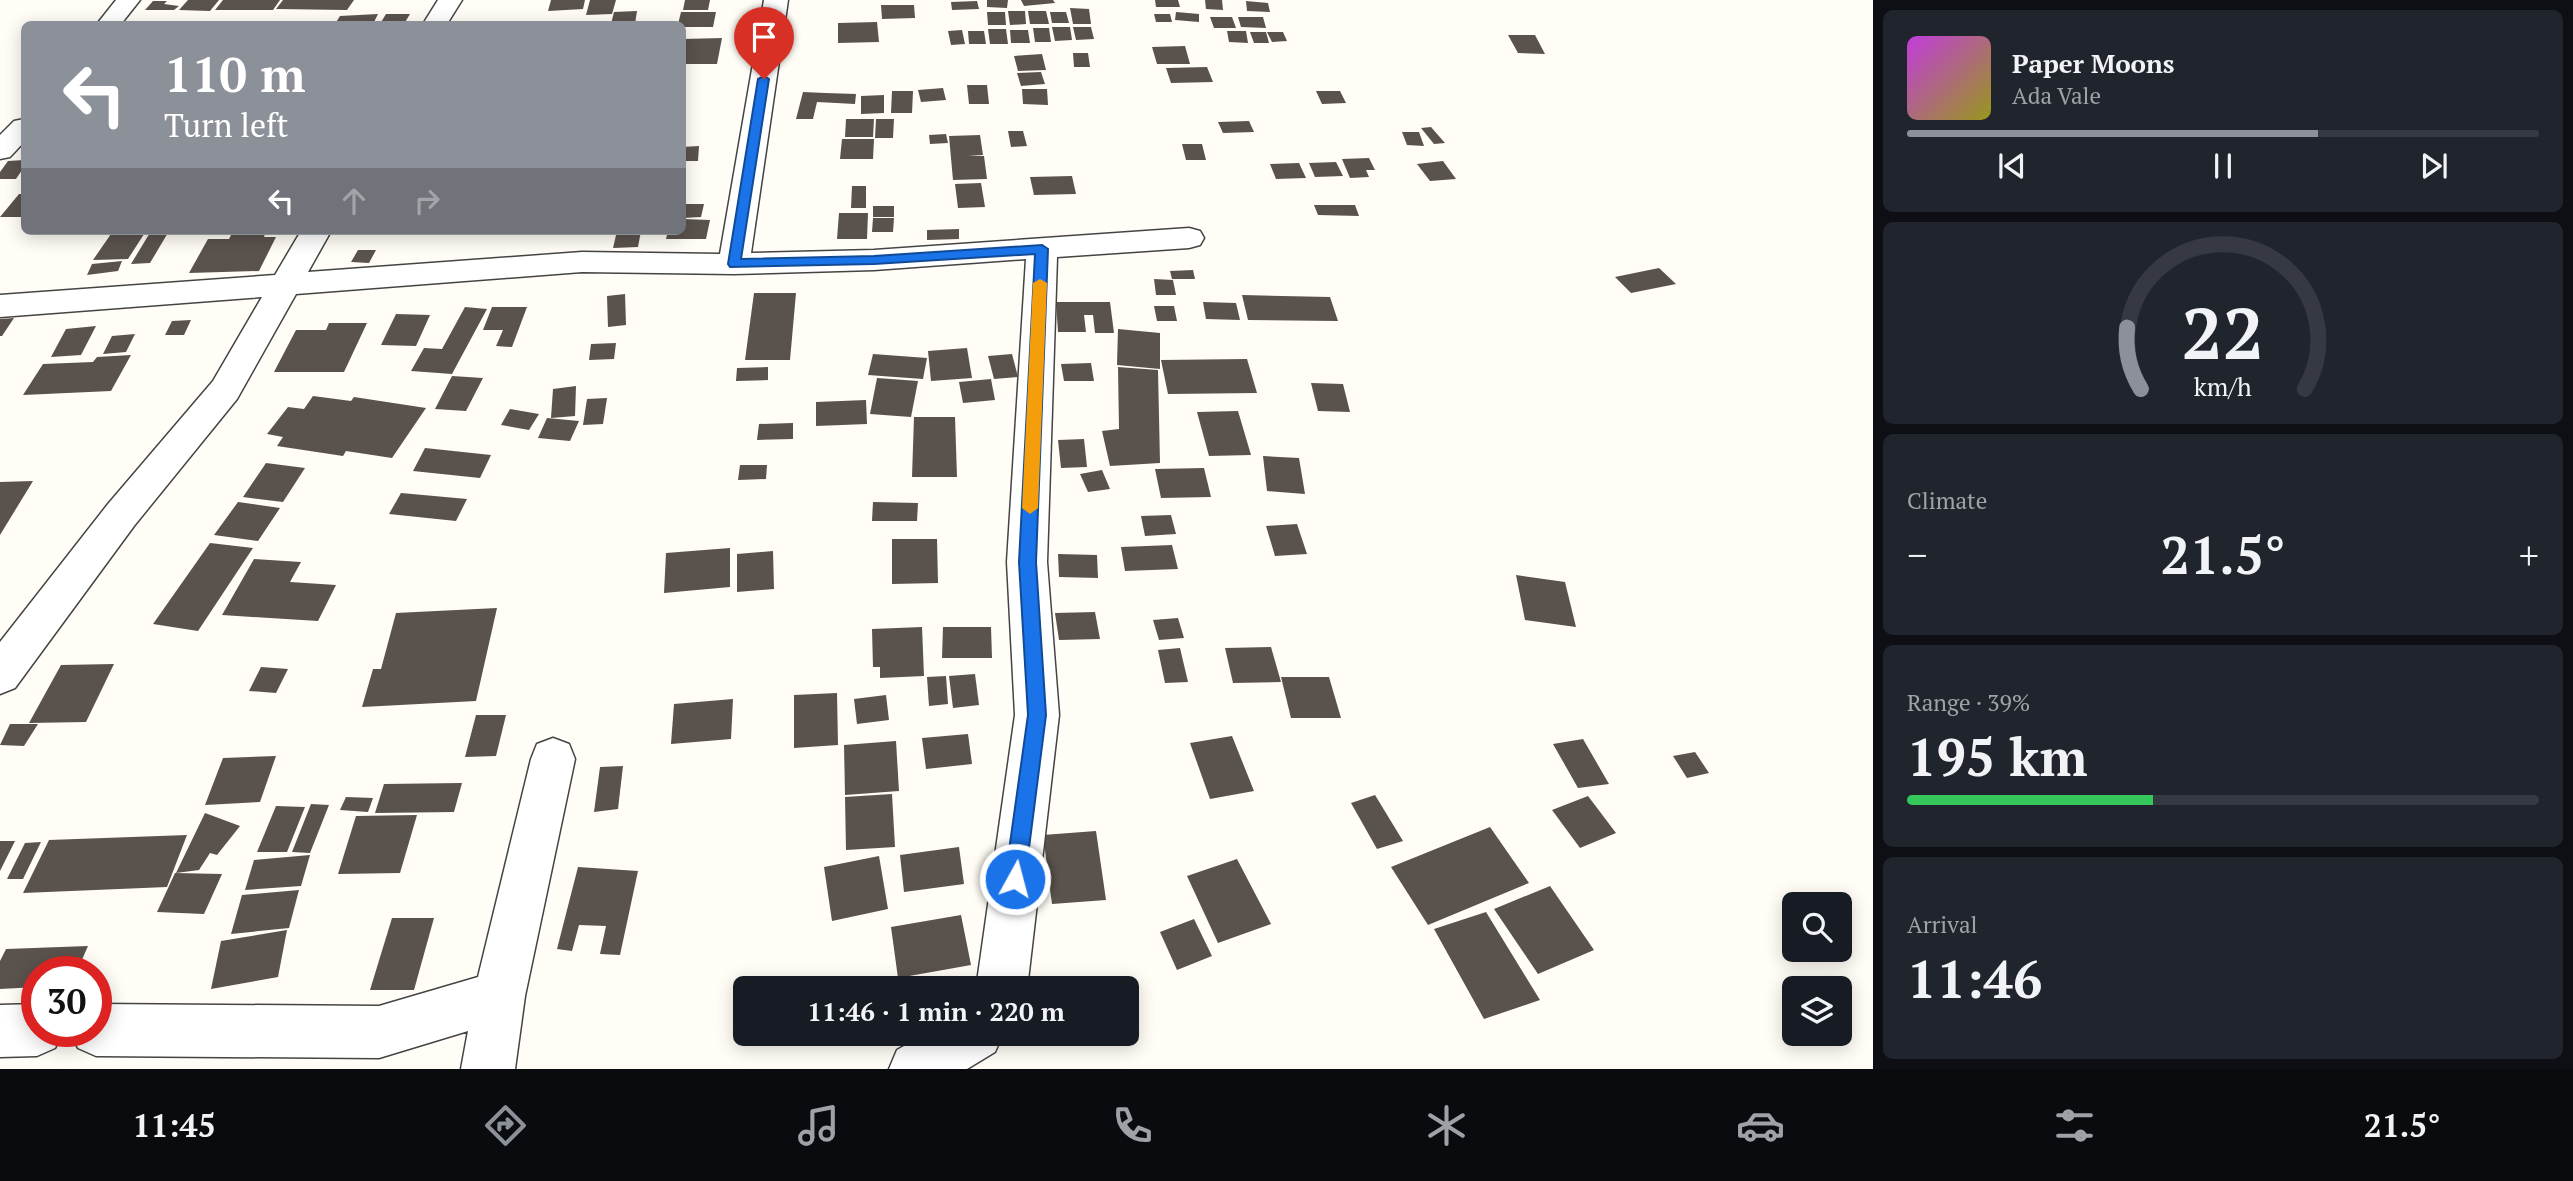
<!DOCTYPE html>
<html lang="en">
<head>
<meta charset="utf-8">
<style>
	:root { --surface:#171b24; --page:#20242c; --text:#f1f3f6; --muted:#9ea1a6; --line:#363941; --accent:#8c9099 }
	body { margin:0; font-family:"PT Serif",serif; background:var(--page); color:var(--text); height:100vh; display:flex; flex-direction:column; font-size:26px; white-space:nowrap }
	* { box-sizing:border-box; margin:0 }
	p { font-size:23px; color:var(--muted) }
	.icon { flex:none; width:38px; height:38px; fill:none; stroke:currentColor; stroke-width:2; stroke-linecap:round; stroke-linejoin:round }
	.map { position:relative; flex:1; overflow:hidden }
	.panel { display:flex; flex-direction:column; gap:10px; padding:10px; background:#0d0f14; width:700px }
	.panel>* { flex:none }
	.guide { position:absolute; left:21px; top:21px; width:665px; height:214px; border-radius:10px; box-shadow:0 4px 18px #0003; background:#8c9099; color:#fff; overflow:hidden }
	.controls { position:absolute; left:1782px; top:892px; display:grid; gap:14px }
	.controls a { display:grid; place-items:center; width:70px; height:70px; border-radius:10px; background:var(--surface); box-shadow:0 4px 18px #0003; font-size:35px }
	.speed { position:absolute; left:21px; top:956px; display:flex; gap:14px; font-size:35px; font-weight:700; text-align:center }
	.speed>* { display:grid; place-content:center; width:91px; height:91px; border-radius:50%; background:var(--surface); box-shadow:0 4px 18px #0003; line-height:1 }
	.speed .limit { border:10px solid #d22; background:#fff; color:#111 }
	.pin { position:absolute; display:grid; place-items:center; width:60px; height:60px; color:#fff; margin:-72px -30px; border-radius:50% 50% 50% 0; rotate:-45deg; box-shadow:0 0 7px #0007 }
	.pin .icon { rotate:45deg }
	.me { position:absolute; width:77px; margin:-38px; rotate:7deg; stroke-linejoin:round; filter:drop-shadow(0 0 5px #0008) }
	.turn { display:flex; align-items:center; gap:24px; height:147px; padding:0 28px; font-size:32px }
	.turn .icon { width:91px; height:91px; stroke-width:2.5 }
	.turn b { display:block; font-size:49px; line-height:60px }
	.lanes { display:flex; align-items:center; height:66px; padding:0 28px; background:#0003; justify-content:center; gap:35px; direction:ltr }
	.lanes .off { opacity:.35 }
	.big { font-size:52px; font-weight:700; line-height:1.1 }
	.panel .tile { flex:1; display:flex; flex-direction:column; justify-content:center; gap:10px; min-width:0; padding:0 24px; border-radius:10px; background:var(--page) }
	.panel .dial { align-items:center; gap:0 }
	.dial svg { height:182px; overflow:visible; fill:none; stroke:var(--line); stroke-width:7; stroke-linecap:round; text-anchor:middle }
	.dial text { fill:var(--text); stroke:none }
	.song { display:flex; align-items:center; gap:21px }
	.cover { width:84px; height:84px; border-radius:10px; background:linear-gradient(135deg,hsl(290 70% 55%),hsl(60 70% 35%)) }
	.played { height:7px; border-radius:4px; background:linear-gradient(90deg,var(--accent) 65%,var(--line) 65%) }
	.keys { display:flex; justify-content:space-around; direction:ltr }
	.heat { display:flex; justify-content:space-between; align-items:center; font-size:38px; direction:ltr }
	.charge { height:10px; border-radius:5px; background:linear-gradient(90deg,#34c759 39%,var(--line) 0) }
	.trip { position:absolute; left:733px; top:976px; width:406px; height:70px; border-radius:10px; background:var(--surface); box-shadow:0 4px 18px #0003; font-weight:700; line-height:70px; text-align:center }
	.tabs { display:flex; height:112px; justify-content:space-around; align-items:center; background:#090b0e; color:var(--muted) }
	.tabs .icon { width:49px; height:49px }
	.tabs .active { color:var(--accent) }
	.tabs b { font-size:32px; color:var(--text) }
	main { display:flex; flex:1; min-height:0 }
	.map>svg:first-child { display:block }
	.building { fill:#5a524d }
	.lines { fill:none; stroke-linecap:round; stroke-linejoin:round }
	.minor-casing { stroke:#444; stroke-width:3 }
	.minor { fill:#fff; fill-rule:evenodd }
	.route { fill:#1a73e8; stroke:#114b97; stroke-width:2 }
	.slow { fill:#f59e0b }
</style>
</head>
<body>
<main>
<div class="map">
<svg width="1873" height="1069" viewBox="0 0 1873 1069">
	<rect width="100%" height="100%" fill="#fffdf5"/>
	<g class="building">
		<polygon points="188,0 219,0 210,11 179,10"/>
		<polygon points="223,0 280,0 273,10 215,10"/>
		<polygon points="283,0 354,0 347,10 276,9"/>
		<polygon points="551,0 585,0 583,9 548,11"/>
		<polygon points="590,0 616,0 612,14 586,15"/>
		<polygon points="685,0 710,0 708,10 683,10"/>
		<polygon points="987,0 1008,0 1007,8 987,7"/>
		<polygon points="1021,0 1053,0 1055,3 1024,6"/>
		<polygon points="1155,0 1178,0 1180,7 1156,7"/>
		<polygon points="1205,0 1222,0 1223,10 1206,9"/>
		<polygon points="153,1 167,1 164,4 179,6 174,10 145,10"/>
		<polygon points="977,1 979,9 952,10 951,2"/>
		<polygon points="1246,1 1268,3 1270,12 1247,11"/>
		<polygon points="881,5 914,5 915,18 882,19"/>
		<polygon points="1070,8 1089,9 1091,24 1073,24"/>
		<polygon points="637,11 635,24 611,24 614,12"/>
		<polygon points="1008,11 1025,11 1026,24 1010,25"/>
		<polygon points="1028,11 1046,11 1049,24 1030,24"/>
		<polygon points="681,12 716,12 713,27 682,27 682,24 678,24"/>
		<polygon points="987,12 1005,12 1006,25 988,25"/>
		<polygon points="1050,12 1066,12 1069,23 1052,23"/>
		<polygon points="1176,12 1199,14 1199,22 1175,20"/>
		<polygon points="378,14 373,24 335,24 340,16"/>
		<polygon points="386,14 410,14 404,24 380,24"/>
		<polygon points="1154,14 1170,14 1172,22 1156,22"/>
		<polygon points="1210,17 1232,17 1236,28 1214,28"/>
		<polygon points="1238,17 1263,17 1266,28 1241,27"/>
		<polygon points="877,22 879,42 838,43 838,23"/>
		<polygon points="1052,27 1070,27 1072,40 1055,41"/>
		<polygon points="1073,27 1091,27 1094,39 1076,40"/>
		<polygon points="1033,28 1049,28 1051,42 1035,42"/>
		<polygon points="988,29 1006,29 1008,44 990,44"/>
		<polygon points="962,30 965,44 951,45 948,31"/>
		<polygon points="1010,30 1028,30 1030,43 1011,43"/>
		<polygon points="968,31 984,31 986,44 969,44"/>
		<polygon points="1227,31 1246,31 1248,43 1229,42"/>
		<polygon points="1250,32 1266,32 1269,43 1254,43"/>
		<polygon points="1267,32 1283,32 1287,41 1272,42"/>
		<polygon points="1508,35 1535,35 1545,54 1518,53"/>
		<polygon points="722,38 717,64 682,64 683,39"/>
		<polygon points="1185,46 1190,64 1157,64 1152,47"/>
		<polygon points="1073,53 1088,53 1090,67 1074,67"/>
		<polygon points="1042,54 1046,70 1018,71 1014,56"/>
		<polygon points="1207,67 1213,82 1171,83 1166,68"/>
		<polygon points="1041,72 1045,84 1021,86 1017,73"/>
		<polygon points="967,85 987,85 989,104 969,104"/>
		<polygon points="943,88 946,100 921,102 918,90"/>
		<polygon points="1022,89 1047,89 1048,105 1023,104"/>
		<polygon points="892,91 913,91 912,113 891,113"/>
		<polygon points="1316,91 1340,91 1346,103 1322,104"/>
		<polygon points="803,92 825,93 856,94 855,104 817,102 813,119 796,119"/>
		<polygon points="884,95 884,113 861,114 861,96"/>
		<polygon points="846,119 874,119 873,137 845,137"/>
		<polygon points="876,119 894,119 893,138 875,138"/>
		<polygon points="1249,121 1254,132 1223,133 1218,122"/>
		<polygon points="1431,127 1445,143 1434,144 1421,128"/>
		<polygon points="1008,131 1023,131 1027,146 1011,147"/>
		<polygon points="1402,132 1419,132 1424,146 1407,145"/>
		<polygon points="946,134 948,143 930,144 929,135"/>
		<polygon points="980,135 983,155 968,156 984,156 987,179 953,180 949,136"/>
		<polygon points="842,139 874,139 873,159 840,159"/>
		<polygon points="1182,144 1202,144 1206,160 1186,160"/>
		<polygon points="699,146 698,161 682,161 682,147"/>
		<polygon points="1369,158 1375,170 1366,170 1369,177 1350,178 1342,159"/>
		<polygon points="24,160 24,167 16,179 0,179 0,172 8,161"/>
		<polygon points="1443,161 1456,179 1430,181 1417,164"/>
		<polygon points="1336,162 1343,176 1315,177 1309,163"/>
		<polygon points="1299,163 1306,178 1276,179 1270,164"/>
		<polygon points="1072,176 1076,194 1034,195 1030,177"/>
		<polygon points="981,183 985,207 958,208 955,184"/>
		<polygon points="852,186 866,186 866,208 851,208"/>
		<polygon points="19,194 24,194 24,217 0,217"/>
		<polygon points="682,204 704,204 701,217 682,218"/>
		<polygon points="1314,205 1355,205 1359,216 1318,215"/>
		<rect x="873" y="206" width="21" height="11"/>
		<polygon points="839,213 868,213 867,239 837,239"/>
		<polygon points="873,218 894,218 893,232 872,232"/>
		<polygon points="682,219 710,220 706,239 666,239 668,231 682,231"/>
		<polygon points="959,229 959,239 927,240 927,230"/>
		<polygon points="113,231 146,231 128,259 93,260"/>
		<polygon points="151,231 169,231 150,263 131,264"/>
		<polygon points="233,231 266,231 264,237 276,237 259,271 189,273 208,239 229,239"/>
		<polygon points="617,231 641,231 638,247 613,248"/>
		<polygon points="358,250 376,250 369,263 351,262"/>
		<polygon points="122,261 118,271 87,275 92,264"/>
		<polygon points="1659,268 1676,284 1631,293 1615,277"/>
		<polygon points="1193,270 1195,279 1172,279 1170,271"/>
		<polygon points="1154,279 1173,280 1176,295 1156,295"/>
		<polygon points="754,293 796,293 790,360 745,360"/>
		<polygon points="625,294 626,325 608,327 607,296"/>
		<polygon points="1242,295 1330,297 1338,321 1248,320"/>
		<polygon points="1056,302 1110,302 1114,333 1095,333 1093,315 1084,315 1086,332 1058,332"/>
		<polygon points="1203,302 1236,303 1240,320 1206,319"/>
		<polygon points="1154,306 1174,306 1177,321 1157,321"/>
		<polygon points="465,307 487,309 452,374 411,371 424,348 442,349"/>
		<polygon points="492,307 527,307 512,347 496,346 503,330 483,330"/>
		<polygon points="396,314 430,315 416,346 381,345"/>
		<polygon points="14,318 2,336 0,336 0,319"/>
		<polygon points="191,320 184,335 165,335 172,321"/>
		<polygon points="329,323 367,323 344,372 274,372 296,330 326,330"/>
		<polygon points="96,326 81,355 51,357 66,329"/>
		<polygon points="1118,329 1160,333 1160,369 1117,365"/>
		<polygon points="135,334 126,352 103,354 112,336"/>
		<polygon points="616,343 614,359 589,360 591,344"/>
		<polygon points="967,348 972,378 931,381 928,351"/>
		<polygon points="873,354 927,358 923,379 868,375"/>
		<polygon points="1012,354 1018,377 994,379 988,356"/>
		<polygon points="131,355 111,391 23,395 43,364 93,362 97,357"/>
		<polygon points="1247,359 1257,393 1168,394 1161,360"/>
		<polygon points="1091,363 1094,381 1064,381 1061,364"/>
		<polygon points="768,367 768,380 736,381 737,368"/>
		<polygon points="1118,367 1158,370 1160,463 1110,466 1102,431 1119,429"/>
		<polygon points="452,376 483,378 466,411 435,409"/>
		<polygon points="877,378 918,381 911,417 870,414"/>
		<polygon points="991,379 995,400 963,403 959,382"/>
		<polygon points="1311,383 1343,384 1350,412 1318,411"/>
		<polygon points="576,386 575,416 551,418 553,389"/>
		<polygon points="313,396 351,401 354,397 426,408 392,458 346,451 343,456 277,446 283,437 267,434 288,407 304,409"/>
		<polygon points="607,398 603,424 583,425 587,399"/>
		<polygon points="866,400 867,424 816,426 816,402"/>
		<polygon points="510,409 539,414 529,430 501,425"/>
		<polygon points="1238,411 1251,455 1209,456 1197,412"/>
		<polygon points="914,417 955,417 957,477 912,477"/>
		<polygon points="547,418 579,421 570,441 538,438"/>
		<polygon points="793,423 793,439 757,440 759,424"/>
		<polygon points="1084,439 1087,467 1061,468 1058,440"/>
		<polygon points="425,448 491,455 480,478 413,471"/>
		<polygon points="1263,456 1299,458 1305,494 1267,491"/>
		<polygon points="266,463 305,468 283,502 243,497"/>
		<polygon points="740,465 767,465 766,479 738,480"/>
		<polygon points="1204,468 1211,497 1161,498 1155,469"/>
		<polygon points="1102,470 1110,489 1088,492 1080,474"/>
		<polygon points="33,481 0,535 0,482"/>
		<polygon points="401,493 467,499 456,521 389,514"/>
		<polygon points="238,502 280,508 258,541 214,535"/>
		<polygon points="873,502 918,503 917,521 872,521"/>
		<polygon points="1171,515 1176,534 1145,536 1141,516"/>
		<polygon points="1297,524 1307,554 1275,556 1266,526"/>
		<polygon points="892,539 937,539 938,583 892,584"/>
		<polygon points="210,543 253,548 198,631 153,624"/>
		<polygon points="1172,545 1178,569 1125,571 1121,547"/>
		<polygon points="730,548 730,587 664,593 666,553"/>
		<polygon points="773,551 774,589 737,592 737,554"/>
		<polygon points="1058,554 1097,555 1098,578 1059,577"/>
		<polygon points="254,559 301,562 290,582 336,585 318,621 222,615"/>
		<polygon points="1516,575 1565,582 1576,627 1525,620"/>
		<polygon points="497,608 476,701 362,707 373,669 381,669 396,613"/>
		<polygon points="1095,612 1100,639 1059,640 1055,613"/>
		<polygon points="1178,618 1184,638 1159,640 1153,620"/>
		<polygon points="922,627 924,676 880,678 880,667 873,667 872,629"/>
		<polygon points="943,627 991,627 992,658 942,658"/>
		<polygon points="1271,647 1281,682 1233,683 1225,648"/>
		<polygon points="1180,648 1188,682 1165,683 1158,650"/>
		<polygon points="114,664 86,722 29,723 61,665"/>
		<polygon points="261,667 288,669 276,693 249,691"/>
		<polygon points="975,674 979,705 953,708 949,676"/>
		<polygon points="946,676 948,704 929,706 927,677"/>
		<polygon points="1281,677 1329,677 1341,718 1291,718"/>
		<polygon points="837,693 838,745 794,748 794,695"/>
		<polygon points="886,695 889,720 857,724 854,699"/>
		<polygon points="733,699 731,739 671,744 674,704"/>
		<polygon points="476,715 506,715 496,756 465,757"/>
		<polygon points="10,724 38,724 24,746 0,745"/>
		<polygon points="968,734 972,764 926,769 922,738"/>
		<polygon points="1232,736 1254,791 1210,799 1190,743"/>
		<polygon points="1583,739 1609,784 1578,788 1553,744"/>
		<polygon points="896,741 899,791 845,795 844,745"/>
		<polygon points="1695,752 1709,773 1687,778 1673,756"/>
		<polygon points="276,756 260,802 205,805 223,758"/>
		<polygon points="623,766 618,809 594,812 600,767"/>
		<polygon points="462,783 454,812 375,813 384,784"/>
		<polygon points="892,794 895,847 846,850 845,797"/>
		<polygon points="1375,795 1403,841 1377,849 1351,803"/>
		<polygon points="1588,796 1616,833 1580,848 1552,810"/>
		<polygon points="346,797 373,798 368,812 340,810"/>
		<polygon points="311,804 329,805 310,853 292,852"/>
		<polygon points="276,806 305,807 287,852 257,852"/>
		<polygon points="205,813 240,826 217,855 210,853 199,870 176,873"/>
		<polygon points="417,815 400,873 338,874 356,816"/>
		<polygon points="1490,827 1529,883 1428,925 1391,867"/>
		<polygon points="1096,831 1106,900 1052,904 1043,835"/>
		<polygon points="187,835 167,887 23,893 49,840"/>
		<polygon points="0,841 15,841 0,871"/>
		<polygon points="41,842 23,879 7,879 25,843"/>
		<polygon points="959,847 964,884 904,892 900,855"/>
		<polygon points="310,855 301,886 245,890 254,860"/>
		<polygon points="879,856 888,909 832,921 824,867"/>
		<polygon points="1237,859 1271,924 1218,943 1187,876"/>
		<polygon points="578,867 638,871 620,955 600,954 606,926 579,925 572,951 557,949"/>
		<polygon points="175,873 222,874 204,914 157,912"/>
		<polygon points="1550,886 1594,950 1538,974 1494,909"/>
		<polygon points="299,890 289,928 231,934 242,895"/>
		<polygon points="1486,912 1540,1000 1484,1019 1434,929"/>
		<polygon points="961,915 971,965 898,978 891,927"/>
		<polygon points="392,918 434,918 414,990 370,990"/>
		<polygon points="1194,919 1212,956 1177,970 1160,932"/>
		<polygon points="287,930 278,977 211,989 221,941"/>
		<polygon points="88,946 77,971 37,971 37,987 0,989 0,961 6,949"/>
		<polygon points="961,976 964,989 918,989 918,988"/>
	</g>
	<g class="lines">
		<g class="minor-casing">
			<g id="minor">
				<polygon points="116,0 140,0 121,24 97,24"/>
				<polygon points="438,0 462,0 447,24 423,24"/>
				<polygon points="764,0 788,0 751,253 874,250 1189,228 1200,231 1204,238 1200,245 1189,248 1057,257 1047,562 1059,715 1027,989 976,989 1015,715 1007,562 1026,259 874,270 734,274 582,272 296,294 237,399 134,526 15,688 0,694 0,642 108,504 213,381 262,297 0,317 0,295 275,275 301,231 331,231 308,272 582,252 720,254"/>
				<polygon points="24,119 24,142 10,157 0,159 0,135 14,121"/>
				<polygon points="553,738 569,744 575,759 525,996 515,1069 461,1069 468,1031 379,1058 96,1056 78,1048 70,1031 96,1031 96,1004 379,1006 478,977 531,759 537,744"/>
				<polygon points="37,1004 37,1031 63,1031 55,1048 37,1056 0,1057 0,1005"/>
				<polygon points="925,1034 1003,1034 995,1052 967,1069 889,1069 897,1050"/>
			</g>
		</g>
		<use href="#minor" class="minor"/>
	</g>
	<polygon class="route" points="764,76 769,79 741,259 874,256 1042,245 1048,249 1036,562 1046,715 1025,879 1022,886 1015,889 1008,886 1005,879 1028,715 1019,562 1035,254 874,264 730,267 728,264 758,79"/>
	<polygon class="slow" points="1040,279 1047,283 1038,508 1030,514 1022,508 1033,283"/>
</svg>
<div class="controls">
<a><svg class="icon" aria-label="search" viewBox="0 0 24 24"><circle cx="10" cy="10" r="6"/><path d="M15 15l6 6"/></svg></a>
<a><svg class="icon" aria-label="layers" viewBox="0 0 24 24"><path d="M12 4l9 5-9 5-9-5zM3 14l9 5 9-5"/></svg></a>
</div>
<div class="speed"><div class="limit">30</div></div>
<div class="pin" style="left:764px;top:79px;background:#d93025"><svg class="icon" aria-label="arrive" viewBox="0 0 24 24"><path d="M6 21V4h12l-3 4 3 4H6"/></svg></div>
<svg class="me" style="left:1015px;top:879px" viewBox="-20 -20 40 40"><circle r="17" fill="#1a73e8" stroke="#fff" stroke-width="3"/><path d="M0-11L8 9 0 5-8 9z" fill="#fff"/></svg>
<div class="trip">11:46 · 1 min · 220 m</div>
<div class="guide">
<div class="turn"><svg class="icon" aria-label="left" viewBox="0 0 24 24"><path d="M17 20v-9H6M10 6l-5 5 5 5"/></svg><div><b>110 m</b>Turn left</div></div>
<div class="lanes"><svg class="icon" aria-label="left" viewBox="0 0 24 24"><path d="M17 20v-9H6M10 6l-5 5 5 5"/></svg><svg class="icon off" aria-label="ahead" viewBox="0 0 24 24"><path d="M12 20V5M6 11l6-6 6 6"/></svg><svg class="icon off" aria-label="right" viewBox="0 0 24 24"><path d="M7 20v-9h11M14 6l5 5-5 5"/></svg></div>
</div>
</div>
<section class="panel">
<div class="tile">
<div class="song"><i class="cover"></i><div><b>Paper Moons</b><p>Ada Vale</p></div></div>
<div class="played"></div>
<div class="keys"><svg class="icon" aria-label="previous" viewBox="0 0 24 24"><path d="M18 5L8 12l10 7zM5 5v14"/></svg><svg class="icon" aria-label="pause" viewBox="0 0 24 24"><path d="M8 5v14M16 5v14"/></svg><svg class="icon" aria-label="next" viewBox="0 0 24 24"><path d="M6 5l10 7-10 7zM19 5v14"/></svg></div>
</div>
<div class="tile dial"><svg viewBox="0 0 100 80">
<path d="M14 69A42 42 0 1 1 86 69"/>
<path d="M14 69A42 42 0 0 1 8 42" stroke="#8c9099"/>
<text x="50" y="56" font-size="32" font-weight="700">22</text>
<text x="50" y="72" font-size="11">km/h</text>
</svg></div>
<div class="tile"><p>Climate</p>
<div class="heat"><a>−</a><b class="big">21.5°</b><a>+</a></div>
</div>
<div class="tile"><p>Range · 39%</p><b class="big">195 km</b><div class="charge"></div></div>
<div class="tile"><p>Arrival</p><b class="big">11:46</b></div>
</section>
</main>
<nav class="tabs">
<b>11:45</b>
<svg class="icon active" aria-label="directions" viewBox="0 0 24 24"><path d="M12 3l9 9-9 9-9-9zM9 14v-3h6M13 9l2 2-2 2"/></svg>
<svg class="icon" aria-label="music" viewBox="0 0 24 24"><path d="M9 18V5l10-2v13"/><circle cx="6" cy="18" r="3"/><circle cx="16" cy="16" r="3"/></svg>
<svg class="icon" aria-label="phone" viewBox="0 0 24 24"><path d="M5 4h4l2 5-3 2q2 4 5 5l2-3 5 2v4C11 20 4 13 5 4z"/></svg>
<svg class="icon" aria-label="climate" viewBox="0 0 24 24"><path d="M12 3v18M4 7l16 10M4 17L20 7"/></svg>
<svg class="icon" aria-label="car" viewBox="0 0 24 24"><path d="M5 17H2v-5l4-1 3-4h7l3 4 3 1v5h-3M9 17h6M6 11h13"/><circle cx="7" cy="17" r="2"/><circle cx="17" cy="17" r="2"/></svg>
<svg class="icon" aria-label="filters" viewBox="0 0 24 24"><path d="M4 7h16M4 17h16"/><circle cx="9" cy="7" r="2"/><circle cx="15" cy="17" r="2"/></svg>
<b>21.5°</b>
</nav>
</body>
</html>
